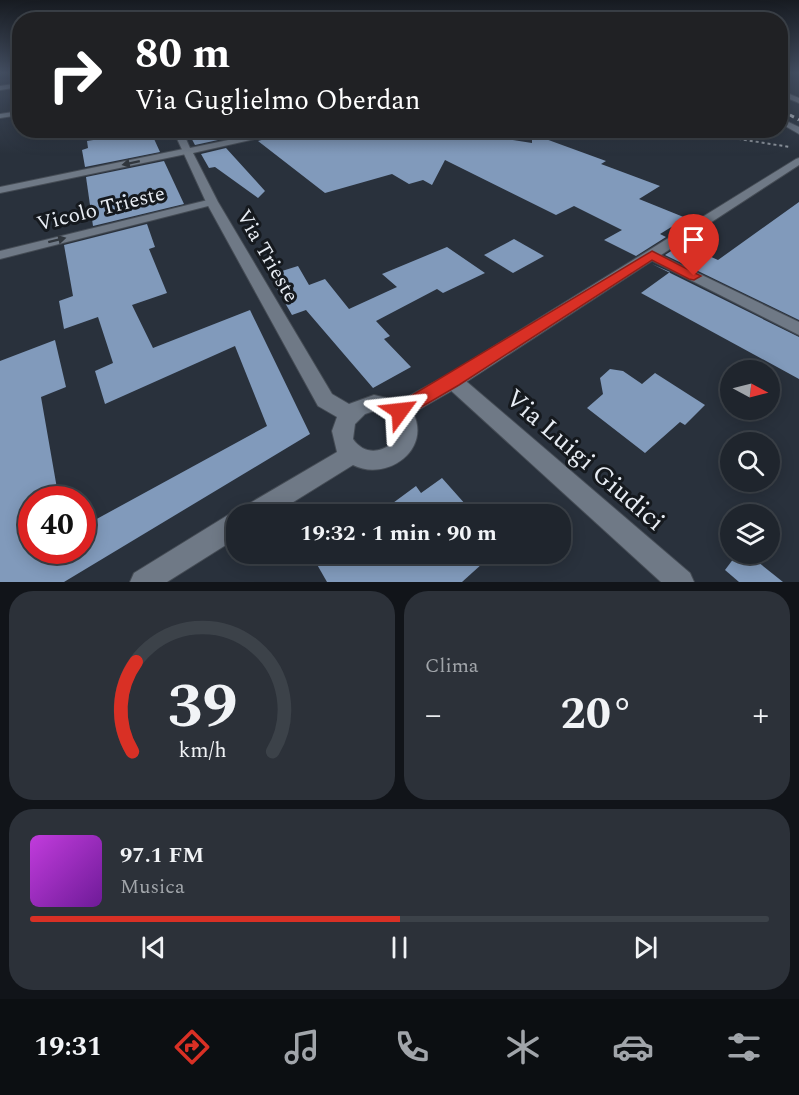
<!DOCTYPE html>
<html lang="it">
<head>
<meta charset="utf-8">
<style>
	:root { --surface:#1f252d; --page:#2c3139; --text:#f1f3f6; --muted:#a1a5aa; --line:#3c4249; --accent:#d93025 }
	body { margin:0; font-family:Spectral,serif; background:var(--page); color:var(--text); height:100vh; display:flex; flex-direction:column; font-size:22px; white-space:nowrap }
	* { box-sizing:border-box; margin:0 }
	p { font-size:20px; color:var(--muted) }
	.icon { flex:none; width:33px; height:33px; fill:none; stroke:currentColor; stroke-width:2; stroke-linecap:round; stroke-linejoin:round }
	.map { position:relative; height:582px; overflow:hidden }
	.details { display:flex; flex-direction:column; gap:9px; padding:9px; background:#111419; flex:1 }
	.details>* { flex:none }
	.banner { position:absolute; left:12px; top:12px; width:776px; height:126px; border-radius:24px; box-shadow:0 3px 15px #0003,0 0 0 2px var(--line); background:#202124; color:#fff; overflow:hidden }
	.needle { width:39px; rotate:97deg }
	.fabs { position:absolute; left:720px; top:360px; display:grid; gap:12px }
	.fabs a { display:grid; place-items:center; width:60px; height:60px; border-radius:50%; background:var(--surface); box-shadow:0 3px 15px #0003,0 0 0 2px var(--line); font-size:30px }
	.speed { position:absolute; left:18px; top:486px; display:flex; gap:12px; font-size:30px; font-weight:700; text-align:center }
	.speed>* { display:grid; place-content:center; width:78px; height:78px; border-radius:50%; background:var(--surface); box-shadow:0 3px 15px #0003,0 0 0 2px var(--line); line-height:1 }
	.speed .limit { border:9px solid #d22; background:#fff; color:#111 }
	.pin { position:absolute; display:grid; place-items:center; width:51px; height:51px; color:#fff; margin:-62px -26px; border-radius:50% 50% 50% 0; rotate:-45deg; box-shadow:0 0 6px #0007 }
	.pin .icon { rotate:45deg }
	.me { position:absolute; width:66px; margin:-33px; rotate:60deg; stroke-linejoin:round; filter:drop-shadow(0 0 4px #0008) }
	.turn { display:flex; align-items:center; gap:21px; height:126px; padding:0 24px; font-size:27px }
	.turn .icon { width:78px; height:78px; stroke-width:2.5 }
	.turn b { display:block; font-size:42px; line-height:51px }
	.big { font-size:45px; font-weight:700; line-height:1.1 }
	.details .widget { flex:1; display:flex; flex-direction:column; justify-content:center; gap:9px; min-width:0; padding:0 21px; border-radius:24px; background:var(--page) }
	.details .dial { align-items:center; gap:0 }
	.dial svg { height:156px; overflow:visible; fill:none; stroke:var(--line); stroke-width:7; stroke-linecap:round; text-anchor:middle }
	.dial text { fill:var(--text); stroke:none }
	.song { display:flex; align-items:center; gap:18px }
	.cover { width:72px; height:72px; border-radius:9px; background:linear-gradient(135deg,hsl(290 70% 55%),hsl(280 70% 35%)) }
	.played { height:6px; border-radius:3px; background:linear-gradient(90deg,var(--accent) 50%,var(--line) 50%) }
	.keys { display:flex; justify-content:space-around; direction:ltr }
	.heat { display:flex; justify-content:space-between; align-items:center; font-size:33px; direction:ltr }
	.details .tiles { flex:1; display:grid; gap:9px; grid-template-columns:1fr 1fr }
	.widget:last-child { grid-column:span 2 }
	.trip { position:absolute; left:226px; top:504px; width:345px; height:60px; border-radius:24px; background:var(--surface); box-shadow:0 3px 15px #0003,0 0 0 2px var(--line); font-weight:700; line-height:60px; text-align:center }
	.tabs { display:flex; height:96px; justify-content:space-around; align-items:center; background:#0c0f12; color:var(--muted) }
	.tabs .icon { width:42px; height:42px }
	.tabs .active { color:var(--accent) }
	.tabs b { font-size:27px; color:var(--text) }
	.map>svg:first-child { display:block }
	.building { fill:#819abb }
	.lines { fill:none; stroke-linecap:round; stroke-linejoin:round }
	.minor-casing { stroke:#454c55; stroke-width:2 }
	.tertiary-casing { stroke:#454c55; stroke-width:2 }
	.path { stroke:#9198a0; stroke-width:2; stroke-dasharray:3 3; stroke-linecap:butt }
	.minor { fill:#6f7986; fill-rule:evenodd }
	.tertiary { fill:#6f7986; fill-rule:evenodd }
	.rail-far1 { stroke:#c1c7ce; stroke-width:2; stroke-dasharray:4 4; stroke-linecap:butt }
	.rail { stroke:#c1c7ce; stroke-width:3; stroke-dasharray:4.5 4.5; stroke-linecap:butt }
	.oneway { fill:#30363d }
	.route { fill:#d93025; stroke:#8d1f18; stroke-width:1.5 }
	.labels { text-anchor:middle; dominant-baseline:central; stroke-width:6; stroke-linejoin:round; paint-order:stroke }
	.street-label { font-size:21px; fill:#e7ecf3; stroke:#15191e }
	.near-street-label { font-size:26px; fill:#e7ecf3; stroke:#15191e }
</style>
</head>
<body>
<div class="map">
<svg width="799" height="582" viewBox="0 0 799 582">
	<rect width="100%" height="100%" fill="#29313c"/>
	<g class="building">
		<polygon points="103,130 150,130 160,152 85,167 82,150 88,148 87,141 106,138"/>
		<polygon points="187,130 210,130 218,140 195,145"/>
		<polygon points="297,130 473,130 474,134 532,143 532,134 606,161 601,164 660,186 639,199 686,218 660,234 666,237 636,256 604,240 622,230 574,206 556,215 445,160 432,185 423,180 409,184 392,174 325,193 258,141"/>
		<polygon points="226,148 265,191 258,198 215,167 209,168 201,154"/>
		<polygon points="164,161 184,204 93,226 86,177"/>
		<polygon points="799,202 799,320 665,255 682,244 718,260"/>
		<polygon points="147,224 155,247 149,249 167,293 132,305 153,348 250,310 310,434 64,582 0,582 0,361 55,340 66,387 41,397 59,500 32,500 32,550 82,550 82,527 267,426 235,346 105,404 95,371 113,363 98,317 64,329 59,301 73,296 64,245"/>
		<polygon points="514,239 544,256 513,273 484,255"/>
		<polygon points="447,247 485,273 443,293 437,289 376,321 390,336 384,339 411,367 373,388 306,310 292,315 269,275 298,266 309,285 325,279 349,309 397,287 382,274"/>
		<polygon points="652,264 799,337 799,379 641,293 670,272"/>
		<polygon points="610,369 623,371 642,384 655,373 705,405 685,425 680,422 645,453 587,408 603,394 600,378"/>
		<polygon points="442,478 474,514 378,514 416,486 421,493"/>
		<polygon points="325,554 493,554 462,582 327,582 315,561"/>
		<polygon points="737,554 748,554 783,582 739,582 725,570"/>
	</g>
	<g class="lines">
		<g class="minor-casing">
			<g id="minor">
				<polygon points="20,83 20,87 0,90 0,86"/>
				<polygon points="780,90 799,98 799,103 780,95"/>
				<polygon points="20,111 20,115 0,118 0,114"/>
				<polygon points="780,118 799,127 799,134 780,123"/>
				<polygon points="691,130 712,130 716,133 712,136"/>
				<polygon points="188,148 193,151 191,153 0,193 0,187"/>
				<polygon points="212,199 216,200 216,204 0,259 0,251"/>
				<polygon points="652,251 799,322 799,335 647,258 645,255 647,252"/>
				<polygon points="453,374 460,376 690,573 694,582 661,582 446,386 444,381 446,376"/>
			</g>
		</g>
		<g class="tertiary-casing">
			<path id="tertiary" d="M173,130H182L190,148L276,130H295L193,153L218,202L332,394L349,404L374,395L400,401L446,376L796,159L799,158V165L460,386L413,413C432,450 386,482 353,465L274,514H237V538L167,582H130L134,573L228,515L237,512L241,514L245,506L337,452L332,431L337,417L318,406L206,202ZM374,411C428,423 376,473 353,439L355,424L365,414Z"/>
		</g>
		<polyline class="path" points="726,137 790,147"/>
		<use href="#minor" class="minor"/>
		<use href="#tertiary" class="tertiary"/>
		<polyline class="rail-far1" points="780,110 793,117"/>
		<polyline class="rail" points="790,115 799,120"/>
	</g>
	<defs><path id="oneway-solid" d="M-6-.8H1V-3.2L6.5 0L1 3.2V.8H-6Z" transform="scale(1.5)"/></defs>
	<g class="oneway">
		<use href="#oneway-solid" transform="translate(131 163) rotate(168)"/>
		<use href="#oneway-solid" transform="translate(57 240) rotate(-14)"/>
	</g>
	<linearGradient id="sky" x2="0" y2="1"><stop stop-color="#171b21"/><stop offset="0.47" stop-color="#434e61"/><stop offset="1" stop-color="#434e61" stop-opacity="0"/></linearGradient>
	<rect width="799" height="154" fill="url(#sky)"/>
	<polygon class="route" points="652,251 701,276 694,280 689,279 652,260 459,385 406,416 400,419 394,416 391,411 394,406"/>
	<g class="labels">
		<g class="street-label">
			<text transform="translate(101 209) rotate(-14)">Vicolo Trieste</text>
			<text transform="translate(267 256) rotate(60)">Via Trieste</text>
		</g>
		<g class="near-street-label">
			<text transform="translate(585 460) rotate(41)">Via Luigi Giudici</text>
		</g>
	</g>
</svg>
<div class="fabs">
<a><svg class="needle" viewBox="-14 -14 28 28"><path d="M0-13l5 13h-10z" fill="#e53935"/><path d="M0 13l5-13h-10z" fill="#a1a5aa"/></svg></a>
<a><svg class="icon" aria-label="search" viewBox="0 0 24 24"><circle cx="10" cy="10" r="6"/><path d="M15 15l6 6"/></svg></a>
<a><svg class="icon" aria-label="layers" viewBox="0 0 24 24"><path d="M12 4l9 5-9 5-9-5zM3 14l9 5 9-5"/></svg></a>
</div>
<div class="speed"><div class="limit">40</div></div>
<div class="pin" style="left:694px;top:276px;background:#d93025"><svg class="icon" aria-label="arrive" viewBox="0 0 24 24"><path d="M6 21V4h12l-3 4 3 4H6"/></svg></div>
<svg class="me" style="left:400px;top:411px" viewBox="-20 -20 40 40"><path d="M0-17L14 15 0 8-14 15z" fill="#d93025" stroke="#fff" stroke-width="4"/></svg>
<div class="trip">19:32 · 1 min · 90 m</div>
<div class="banner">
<div class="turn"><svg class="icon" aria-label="right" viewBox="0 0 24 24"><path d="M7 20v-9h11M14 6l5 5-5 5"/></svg><div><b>80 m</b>Via Guglielmo Oberdan</div></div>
</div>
</div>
<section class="details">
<div class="tiles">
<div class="widget dial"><svg viewBox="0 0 100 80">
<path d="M14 69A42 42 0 1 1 86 69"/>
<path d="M14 69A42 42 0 0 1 16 23" stroke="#d93025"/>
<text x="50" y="56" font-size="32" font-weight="700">39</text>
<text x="50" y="72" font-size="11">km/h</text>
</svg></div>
<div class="widget"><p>Clima</p>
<div class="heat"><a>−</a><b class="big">20°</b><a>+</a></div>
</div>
<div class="widget">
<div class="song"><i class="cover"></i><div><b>97.1 FM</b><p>Musica</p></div></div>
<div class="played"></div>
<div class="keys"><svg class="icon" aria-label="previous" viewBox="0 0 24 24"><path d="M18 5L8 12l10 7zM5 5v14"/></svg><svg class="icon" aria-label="pause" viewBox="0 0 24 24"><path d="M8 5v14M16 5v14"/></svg><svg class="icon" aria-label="next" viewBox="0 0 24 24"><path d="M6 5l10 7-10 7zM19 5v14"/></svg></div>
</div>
</div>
</section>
<nav class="tabs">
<b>19:31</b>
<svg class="icon active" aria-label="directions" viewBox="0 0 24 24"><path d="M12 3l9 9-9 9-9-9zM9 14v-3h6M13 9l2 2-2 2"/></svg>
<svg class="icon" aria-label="music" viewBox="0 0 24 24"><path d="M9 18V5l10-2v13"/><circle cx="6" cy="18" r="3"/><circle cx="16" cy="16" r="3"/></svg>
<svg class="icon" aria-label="phone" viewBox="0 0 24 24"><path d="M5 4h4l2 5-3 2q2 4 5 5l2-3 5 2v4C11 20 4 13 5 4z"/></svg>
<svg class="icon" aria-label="climate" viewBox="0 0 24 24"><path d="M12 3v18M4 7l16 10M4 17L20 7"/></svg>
<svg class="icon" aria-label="car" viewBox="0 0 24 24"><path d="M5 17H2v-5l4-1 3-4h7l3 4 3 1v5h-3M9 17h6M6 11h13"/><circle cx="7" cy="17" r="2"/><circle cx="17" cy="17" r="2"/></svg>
<svg class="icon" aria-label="filters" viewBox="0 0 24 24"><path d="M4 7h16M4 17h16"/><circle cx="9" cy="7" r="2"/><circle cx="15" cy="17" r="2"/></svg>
</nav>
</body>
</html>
